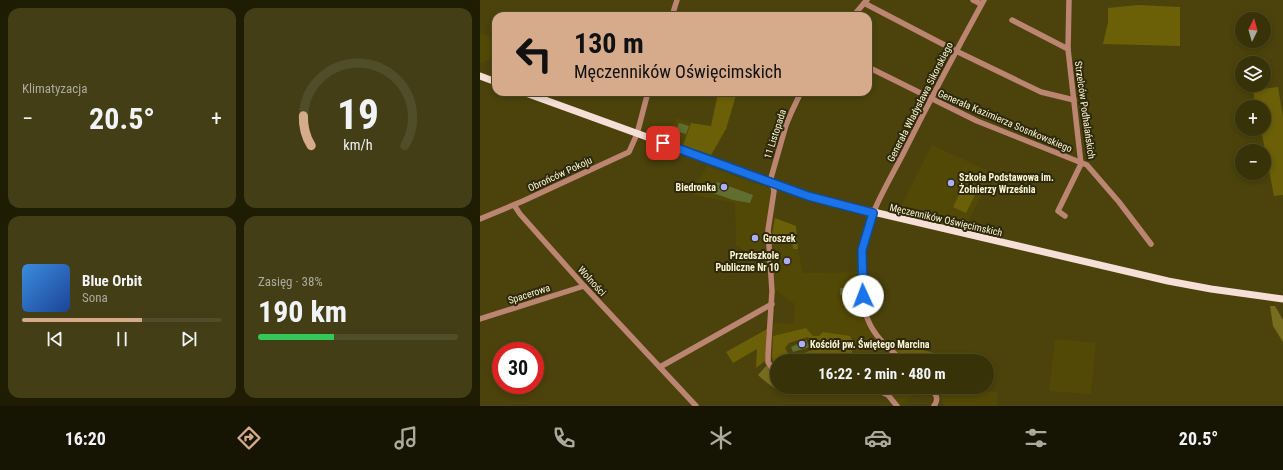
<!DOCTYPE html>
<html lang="pl">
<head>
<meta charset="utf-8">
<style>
	:root { --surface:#383208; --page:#433e16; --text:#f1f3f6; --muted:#abaa9c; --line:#524d29; --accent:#d6ab8b }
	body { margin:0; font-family:"Roboto Condensed",sans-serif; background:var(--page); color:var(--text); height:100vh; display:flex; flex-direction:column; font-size:15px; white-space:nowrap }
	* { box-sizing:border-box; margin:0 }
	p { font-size:13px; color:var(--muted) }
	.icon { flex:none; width:22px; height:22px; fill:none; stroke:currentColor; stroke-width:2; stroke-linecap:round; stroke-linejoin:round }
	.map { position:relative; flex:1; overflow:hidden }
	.sheet { display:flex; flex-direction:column; gap:8px; padding:8px; background:#1f1c04; width:480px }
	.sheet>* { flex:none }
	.banner { position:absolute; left:12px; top:12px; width:380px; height:84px; border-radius:12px; box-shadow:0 2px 6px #0003,0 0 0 1px var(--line); background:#d6ab8b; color:#111; overflow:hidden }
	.needle { width:26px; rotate:5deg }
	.tools { position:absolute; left:755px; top:12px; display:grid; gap:8px }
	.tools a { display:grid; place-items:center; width:36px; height:36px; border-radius:50%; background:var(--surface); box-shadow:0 2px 6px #0003,0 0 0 1px var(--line); font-size:20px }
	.speed { position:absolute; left:12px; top:342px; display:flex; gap:8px; font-size:20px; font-weight:700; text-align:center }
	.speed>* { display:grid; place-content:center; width:52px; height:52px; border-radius:50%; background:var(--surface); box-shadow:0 2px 6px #0003,0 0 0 1px var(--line); line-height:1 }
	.speed .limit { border:6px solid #d22; background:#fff; color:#111 }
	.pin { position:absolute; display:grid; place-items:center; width:34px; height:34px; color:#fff; margin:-17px; border-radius:8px; box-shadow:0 2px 6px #0006 }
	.me { position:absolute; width:44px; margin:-22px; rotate:358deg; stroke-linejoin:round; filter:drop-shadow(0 0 3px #0008) }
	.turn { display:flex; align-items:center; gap:14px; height:84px; padding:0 16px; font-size:18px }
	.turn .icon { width:52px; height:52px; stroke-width:2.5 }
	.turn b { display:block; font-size:28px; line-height:34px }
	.big { font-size:30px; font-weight:700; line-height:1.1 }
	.sheet .widget { flex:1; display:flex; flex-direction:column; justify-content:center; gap:6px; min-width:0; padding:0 14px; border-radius:12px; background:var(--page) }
	.sheet .dial { align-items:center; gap:0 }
	.dial svg { height:104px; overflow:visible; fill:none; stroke:var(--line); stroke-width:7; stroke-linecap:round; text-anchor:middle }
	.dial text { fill:var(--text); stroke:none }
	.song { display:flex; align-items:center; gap:12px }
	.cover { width:48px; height:48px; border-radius:6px; background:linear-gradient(135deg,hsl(210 70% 55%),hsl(220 70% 35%)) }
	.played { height:4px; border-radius:2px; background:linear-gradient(90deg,var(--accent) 60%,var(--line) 60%) }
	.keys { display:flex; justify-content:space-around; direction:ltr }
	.heat { display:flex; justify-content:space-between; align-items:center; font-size:22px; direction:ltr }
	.charge { height:6px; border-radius:3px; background:linear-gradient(90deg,#34c759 38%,var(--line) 0) }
	.sheet .tiles { flex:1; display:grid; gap:8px; grid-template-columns:repeat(2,1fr) }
	.trip { position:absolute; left:290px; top:354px; width:224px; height:40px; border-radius:20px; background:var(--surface); box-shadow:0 2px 6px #0003,0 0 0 1px var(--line); font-weight:700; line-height:40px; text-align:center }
	.dock { display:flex; height:64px; justify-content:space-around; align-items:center; background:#161403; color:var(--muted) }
	.dock .icon { width:28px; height:28px }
	.dock .current { color:var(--accent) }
	.dock b { font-size:18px; color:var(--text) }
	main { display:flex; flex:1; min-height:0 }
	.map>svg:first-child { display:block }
	.built { fill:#524906 }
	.green { fill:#6b6007; fill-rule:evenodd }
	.forest { fill:#786d1f }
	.building { fill:#606f2f }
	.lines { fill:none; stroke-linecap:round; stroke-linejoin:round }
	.minor { stroke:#bb8572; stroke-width:5.5 }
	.major { stroke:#f6dfd7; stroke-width:7 }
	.route-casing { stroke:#114b97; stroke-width:10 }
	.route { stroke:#1a73e8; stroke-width:7 }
	.poi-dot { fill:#abaffb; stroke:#2e290c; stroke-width:1.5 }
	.labels { text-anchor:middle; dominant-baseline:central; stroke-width:4; stroke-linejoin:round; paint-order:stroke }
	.street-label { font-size:10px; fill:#f9f4d1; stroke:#2e290c }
	.poi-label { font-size:10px; font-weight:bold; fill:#f9f4d1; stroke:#2e290c; text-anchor:start }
</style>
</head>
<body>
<main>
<section class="sheet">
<div class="tiles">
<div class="widget"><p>Klimatyzacja</p>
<div class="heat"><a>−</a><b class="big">20.5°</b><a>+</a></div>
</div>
<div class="widget dial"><svg viewBox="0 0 100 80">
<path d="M14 69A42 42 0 1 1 86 69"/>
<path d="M14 69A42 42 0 0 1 8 46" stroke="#d6ab8b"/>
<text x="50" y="56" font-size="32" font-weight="700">19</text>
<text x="50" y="72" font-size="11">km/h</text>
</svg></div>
<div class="widget">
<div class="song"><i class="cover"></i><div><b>Blue Orbit</b><p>Sona</p></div></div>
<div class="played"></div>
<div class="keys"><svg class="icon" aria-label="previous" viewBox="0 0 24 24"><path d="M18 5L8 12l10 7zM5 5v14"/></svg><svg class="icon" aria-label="pause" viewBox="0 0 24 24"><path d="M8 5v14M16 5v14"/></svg><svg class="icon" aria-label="next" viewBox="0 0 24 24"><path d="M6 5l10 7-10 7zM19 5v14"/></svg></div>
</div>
<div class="widget"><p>Zasięg · 38%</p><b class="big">190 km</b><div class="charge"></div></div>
</div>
</section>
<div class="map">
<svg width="803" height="406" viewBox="0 0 803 406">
	<rect width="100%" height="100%" fill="#4b430b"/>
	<g class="built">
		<polygon points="0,33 7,35 15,46 10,59 0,64"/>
		<polygon points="196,118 211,123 203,145 184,138 193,130"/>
		<polygon points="452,145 513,173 485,228 417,214"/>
		<polygon points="227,166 292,189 285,229 286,254 288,267 256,245 255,203 213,195 217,182"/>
		<polygon points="295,218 316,226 318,249 323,273 380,272 381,307 386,323 396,341 419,361 371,361 373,342 339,336 333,336 326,328 293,336 293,323 314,324 315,304 295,290 292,240"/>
		<polygon points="575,339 616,343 611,394 569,391"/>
		<polygon points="400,387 443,387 421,405 410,393"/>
		<polygon points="484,390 517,392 517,405 521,406 465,406 463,403 461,395 471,391"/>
	</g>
	<g class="green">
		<polygon points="658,5 700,7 700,46 623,44 628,22 628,8"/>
		<polygon points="798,87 803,116 803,195 794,196 781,129 784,129 784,107 776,107 773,90"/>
		<polygon points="236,92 257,92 246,129 231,155 203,145 211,123 231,126 238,93"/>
		<polygon points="484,185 497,191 486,213 473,207"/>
		<polygon points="295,218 316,226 318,249 313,249 312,235 299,235 292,234"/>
		<path d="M326,328L333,336H339L343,332L370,336L373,342L371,361H297V371L292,357L293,336ZM328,337L333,348L332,350L311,358L305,348L309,343Z"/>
		<polygon points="287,329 285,361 276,368 277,349 253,363 246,352"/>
		<polygon points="405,340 481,360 481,361 428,361"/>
	</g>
	<g class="forest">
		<polygon points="790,306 795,306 803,320 803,342 793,326"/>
		<path d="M287,365L291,374L297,380V387H309L316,391L309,395C297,391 288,384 278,375Z"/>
	</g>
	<g class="building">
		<polygon points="199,123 209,126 206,134 196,131"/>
		<polygon points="237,182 273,195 270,203 253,200 233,193"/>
		<polygon points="360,288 375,288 375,295 368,297 368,295 360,295"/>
		<polygon points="326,340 330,347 313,352 311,347"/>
	</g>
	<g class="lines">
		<g class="minor">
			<polyline points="493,0 501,4"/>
			<polyline points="384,3 476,51 561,92 594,100"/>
			<polyline points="192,16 197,0"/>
			<polyline points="373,16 387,0"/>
			<polyline points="532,20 588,49"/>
			<polyline points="388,67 497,121 607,165 639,202 671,244"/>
			<polyline points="34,205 40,214 104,286 216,406"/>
			<polyline points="585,216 578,211 601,164 588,49 589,0"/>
			<polyline points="0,219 43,201 149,152 157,134 168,92"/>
			<polyline points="0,319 104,286"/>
			<path d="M423,361C410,349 395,338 388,320C381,303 379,257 384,239C392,209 409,181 423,154C449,102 476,51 504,0"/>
			<polyline points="180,367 292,304"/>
			<polyline points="297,376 288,362 288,355 292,291 288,230 294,191 291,178 306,125 312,111 321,92"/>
			<polyline points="390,387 408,395 417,406"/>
			<path d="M449,387C455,393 460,398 454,406"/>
		</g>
		<g class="major">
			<polyline points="0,76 16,82"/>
			<polyline points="43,92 338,199 688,281 731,289 803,299"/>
		</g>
	</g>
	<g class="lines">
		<g class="route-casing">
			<polyline id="route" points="183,143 328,196 393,213 382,250 383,296"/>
		</g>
		<use href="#route" class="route"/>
	</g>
	<g class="poi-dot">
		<circle cx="471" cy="183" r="4"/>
		<circle cx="244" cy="187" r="4"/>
		<circle cx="275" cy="238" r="4"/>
		<circle cx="307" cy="261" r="4"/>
		<circle cx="322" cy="344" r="4"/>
	</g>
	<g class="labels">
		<g class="street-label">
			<text transform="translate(440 102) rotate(-63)">Generała Władysława Sikorskiego</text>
			<text transform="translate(605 110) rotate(82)">Strzelców Podhalańskich</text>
			<text transform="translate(525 121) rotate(23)">Generała Kazimierza Sosnkowskiego</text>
			<text transform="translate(295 134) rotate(-72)">11 Listopada</text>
			<text transform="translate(80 174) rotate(-25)">Obrońców Pokoju</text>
			<text transform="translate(466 220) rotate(13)">Męczenników Oświęcimskich</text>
			<text transform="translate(112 281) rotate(48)">Wolności</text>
			<text transform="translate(49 294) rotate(-18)">Spacerowa</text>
		</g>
		<g class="poi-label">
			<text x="479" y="177">Szkoła Podstawowa im.<tspan x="479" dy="12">Żołnierzy Września</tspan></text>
			<text x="236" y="187" text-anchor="end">Biedronka</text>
			<text x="283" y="238">Groszek</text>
			<text x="299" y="255" text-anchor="end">Przedszkole<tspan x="299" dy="12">Publiczne Nr 10</tspan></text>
			<text x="330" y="344">Kościół pw. Świętego Marcina</text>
		</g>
	</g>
</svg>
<div class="tools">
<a><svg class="needle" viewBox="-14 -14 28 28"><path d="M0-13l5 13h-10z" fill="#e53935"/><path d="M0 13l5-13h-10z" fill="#abaa9c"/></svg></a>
<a><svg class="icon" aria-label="layers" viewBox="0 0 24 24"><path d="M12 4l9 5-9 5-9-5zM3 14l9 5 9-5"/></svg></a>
<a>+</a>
<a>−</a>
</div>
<div class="speed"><div class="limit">30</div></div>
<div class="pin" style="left:183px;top:143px;background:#d93025"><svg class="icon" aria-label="arrive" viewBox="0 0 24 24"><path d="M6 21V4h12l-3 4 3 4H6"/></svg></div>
<svg class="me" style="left:383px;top:296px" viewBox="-20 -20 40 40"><circle r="19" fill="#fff"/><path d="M0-13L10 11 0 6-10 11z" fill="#1a73e8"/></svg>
<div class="trip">16:22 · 2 min · 480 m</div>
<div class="banner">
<div class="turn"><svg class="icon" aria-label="left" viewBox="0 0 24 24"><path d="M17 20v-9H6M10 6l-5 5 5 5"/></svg><div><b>130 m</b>Męczenników Oświęcimskich</div></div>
</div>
</div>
</main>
<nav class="dock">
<b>16:20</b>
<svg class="icon current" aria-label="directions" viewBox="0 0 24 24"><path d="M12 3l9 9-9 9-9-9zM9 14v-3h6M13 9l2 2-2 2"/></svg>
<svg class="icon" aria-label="music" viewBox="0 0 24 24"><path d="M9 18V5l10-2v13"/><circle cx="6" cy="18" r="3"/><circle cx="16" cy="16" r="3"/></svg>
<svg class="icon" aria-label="phone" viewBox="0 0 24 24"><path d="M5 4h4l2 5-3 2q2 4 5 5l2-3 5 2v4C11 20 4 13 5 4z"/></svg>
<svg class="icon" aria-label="climate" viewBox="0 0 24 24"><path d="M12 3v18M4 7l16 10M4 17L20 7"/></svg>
<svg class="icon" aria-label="car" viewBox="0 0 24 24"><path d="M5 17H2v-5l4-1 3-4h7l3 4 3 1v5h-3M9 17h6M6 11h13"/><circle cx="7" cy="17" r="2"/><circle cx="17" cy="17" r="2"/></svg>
<svg class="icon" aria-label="filters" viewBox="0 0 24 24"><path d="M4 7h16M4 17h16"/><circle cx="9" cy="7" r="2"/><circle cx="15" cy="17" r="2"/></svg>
<b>20.5°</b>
</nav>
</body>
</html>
